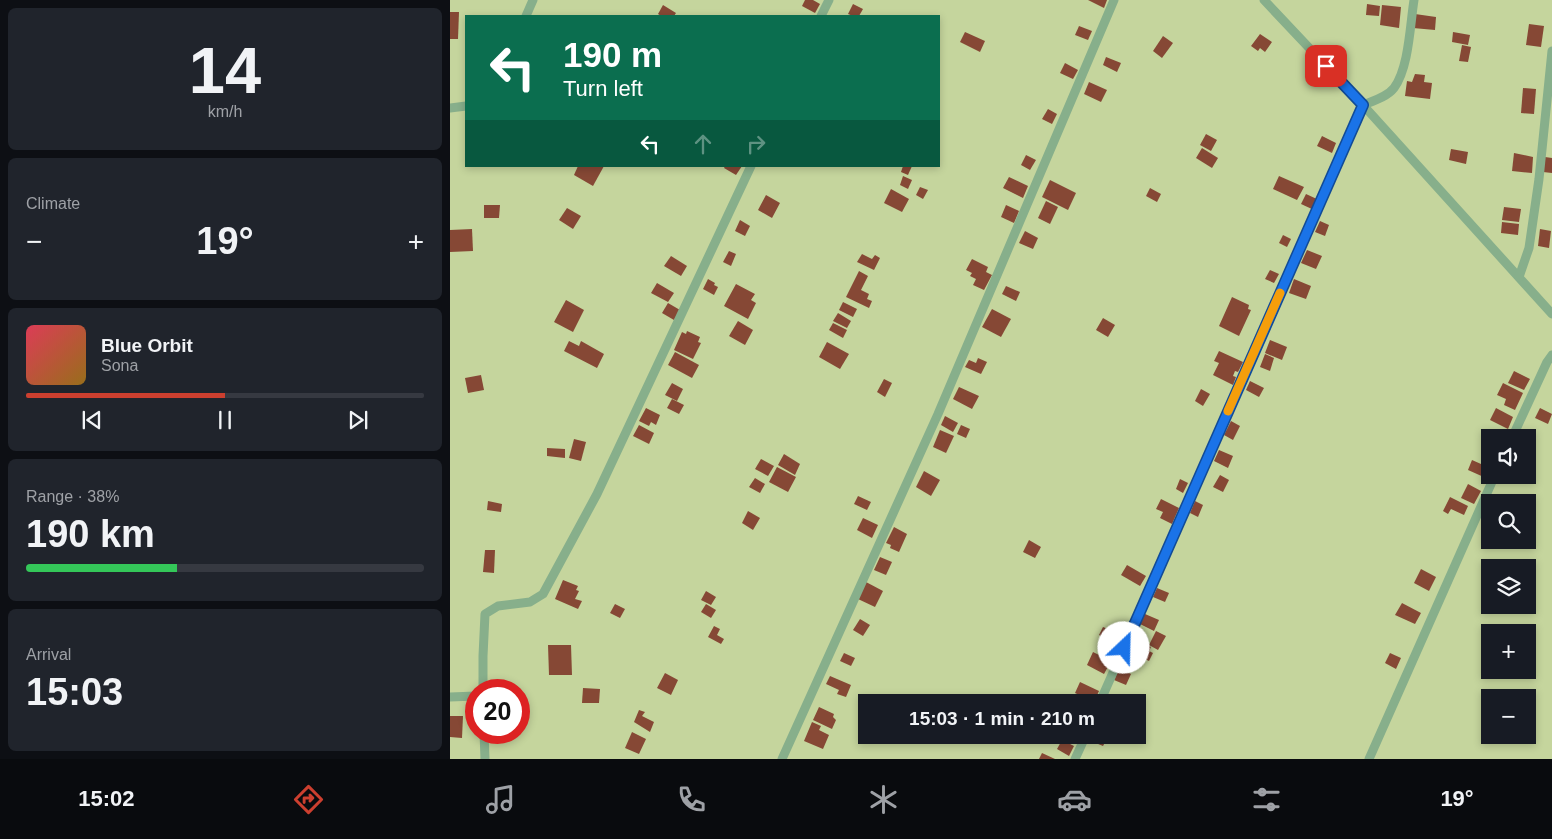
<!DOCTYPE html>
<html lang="en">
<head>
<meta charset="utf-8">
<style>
	:root { --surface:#171b24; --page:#20242c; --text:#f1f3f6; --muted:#9ea1a6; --line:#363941; --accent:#cc3f2f }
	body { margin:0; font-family:Arial,sans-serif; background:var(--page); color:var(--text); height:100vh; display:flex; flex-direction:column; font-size:19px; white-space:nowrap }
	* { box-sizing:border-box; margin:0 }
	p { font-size:16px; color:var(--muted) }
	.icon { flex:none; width:28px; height:28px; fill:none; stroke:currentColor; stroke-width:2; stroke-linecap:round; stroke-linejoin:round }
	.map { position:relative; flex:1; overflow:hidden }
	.drawer { display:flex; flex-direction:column; gap:8px; padding:8px; background:#0d0f14; width:450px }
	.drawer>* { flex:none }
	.guide { position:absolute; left:15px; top:15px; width:475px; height:152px; border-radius:0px; box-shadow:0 2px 8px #0003; background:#0b6e4f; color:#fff; overflow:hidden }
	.tools { position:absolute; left:1031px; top:429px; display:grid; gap:10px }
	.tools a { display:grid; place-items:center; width:55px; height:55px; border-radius:0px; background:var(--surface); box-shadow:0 2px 8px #0003; font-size:25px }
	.speed { position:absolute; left:15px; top:679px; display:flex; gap:10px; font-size:25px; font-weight:700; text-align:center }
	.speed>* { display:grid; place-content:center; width:65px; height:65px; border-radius:50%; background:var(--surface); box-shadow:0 2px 8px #0003; line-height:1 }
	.speed .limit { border:8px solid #d22; background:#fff; color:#111 }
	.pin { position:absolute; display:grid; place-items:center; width:42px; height:42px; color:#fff; margin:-21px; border-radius:10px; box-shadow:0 2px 8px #0006 }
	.me { position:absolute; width:55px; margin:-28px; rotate:24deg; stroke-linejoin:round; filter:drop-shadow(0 0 4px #0008) }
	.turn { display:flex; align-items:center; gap:18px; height:105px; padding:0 15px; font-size:22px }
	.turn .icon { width:65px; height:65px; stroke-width:2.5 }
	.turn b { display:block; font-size:35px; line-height:42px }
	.lanes { display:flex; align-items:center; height:48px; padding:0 15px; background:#0003; justify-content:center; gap:25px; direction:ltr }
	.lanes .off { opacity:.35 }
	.big { font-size:38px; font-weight:800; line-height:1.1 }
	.drawer .widget { flex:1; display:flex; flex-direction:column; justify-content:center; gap:8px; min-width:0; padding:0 18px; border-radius:8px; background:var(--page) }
	.drawer .dial { align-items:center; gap:0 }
	.dial b { font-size:65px; line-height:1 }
	.song { display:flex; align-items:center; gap:15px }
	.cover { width:60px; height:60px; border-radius:8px; background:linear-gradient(135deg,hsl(350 70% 55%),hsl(40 70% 35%)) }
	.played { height:5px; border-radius:2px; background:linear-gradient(90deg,var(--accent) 50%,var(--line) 50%) }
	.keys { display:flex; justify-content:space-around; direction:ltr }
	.heat { display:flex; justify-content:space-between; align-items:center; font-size:28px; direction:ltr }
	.charge { height:8px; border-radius:4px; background:linear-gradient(90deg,#34c759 38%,var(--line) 0) }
	.trip { position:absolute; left:408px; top:694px; width:288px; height:50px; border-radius:0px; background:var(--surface); box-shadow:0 2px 8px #0003; font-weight:800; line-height:50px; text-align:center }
	.tabs { display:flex; height:80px; justify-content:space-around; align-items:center; background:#090b0e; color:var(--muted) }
	.tabs .icon { width:35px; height:35px }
	.tabs .active { color:var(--accent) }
	.tabs b { font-size:22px; color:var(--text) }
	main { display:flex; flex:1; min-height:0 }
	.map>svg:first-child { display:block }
	.green { fill:#c5d59d; fill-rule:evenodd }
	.building { fill:#864835 }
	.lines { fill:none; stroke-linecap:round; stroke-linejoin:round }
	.lane { stroke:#87af8b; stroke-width:9 }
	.route-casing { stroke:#114b97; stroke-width:12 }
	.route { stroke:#1a73e8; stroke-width:9 }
	.slow { stroke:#f59e0b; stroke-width:9 }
</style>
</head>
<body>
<main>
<section class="drawer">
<div class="widget dial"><b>14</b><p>km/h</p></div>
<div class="widget"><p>Climate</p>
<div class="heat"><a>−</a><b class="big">19°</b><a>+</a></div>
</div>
<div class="widget">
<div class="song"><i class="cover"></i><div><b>Blue Orbit</b><p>Sona</p></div></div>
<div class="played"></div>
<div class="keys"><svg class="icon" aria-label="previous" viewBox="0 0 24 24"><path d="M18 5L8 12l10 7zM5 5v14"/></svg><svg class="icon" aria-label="pause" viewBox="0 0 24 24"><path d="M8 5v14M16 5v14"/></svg><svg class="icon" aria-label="next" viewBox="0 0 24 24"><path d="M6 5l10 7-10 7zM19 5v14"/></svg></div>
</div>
<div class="widget"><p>Range · 38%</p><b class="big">190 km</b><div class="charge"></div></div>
<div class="widget"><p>Arrival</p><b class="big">15:03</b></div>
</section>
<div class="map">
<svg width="1102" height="759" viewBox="0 0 1102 759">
	<rect width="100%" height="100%" fill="#f7f5fb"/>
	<path class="green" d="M0,0H1102V759H0ZM16,16H489V166H16ZM1040,438H1078V475H1040ZM1040,502H1078V540H1040ZM1040,568H1078V605H1040ZM1040,632H1078V670H1040ZM26,690H69V732H26ZM1040,698H1078V735H1040ZM416,702H686V735H416Z"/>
	<g class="building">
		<polygon points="355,0 363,0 370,4 365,13 352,6"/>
		<polygon points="638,0 657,0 654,8"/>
		<polygon points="403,4 413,9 409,16 403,16 398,14"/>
		<polygon points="917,4 930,6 929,16 916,15"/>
		<polygon points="213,5 226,13 224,16 211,16 208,14"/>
		<polygon points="932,5 951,7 949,28 930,25"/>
		<polygon points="0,12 9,12 8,39 0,39"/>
		<polygon points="965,14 986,17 985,30 963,28"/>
		<polygon points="1079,24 1094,26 1091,47 1076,45"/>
		<polygon points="629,26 642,31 638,40 625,35"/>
		<polygon points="515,32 535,41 530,52 510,42"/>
		<polygon points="1003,32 1020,35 1018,45 1002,42"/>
		<polygon points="810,34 822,42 815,52 810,48 808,51 801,46"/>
		<polygon points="713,36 723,43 712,58 703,51"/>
		<polygon points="1012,45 1021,47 1018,62 1009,61"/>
		<polygon points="656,57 671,63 667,72 653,65"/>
		<polygon points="615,63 628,70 623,79 610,73"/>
		<polygon points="965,74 975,75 974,82 982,83 980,99 955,96 957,81 962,82"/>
		<polygon points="639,82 657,90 651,102 634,94"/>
		<polygon points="1073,88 1086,89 1084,114 1071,113"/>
		<polygon points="598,109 607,114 602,124 592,119"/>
		<polygon points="756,134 767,140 761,151 750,145"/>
		<polygon points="872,136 886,143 882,153 867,146"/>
		<polygon points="752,148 768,158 762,168 746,158"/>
		<polygon points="1001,149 1018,152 1016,164 999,160"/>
		<polygon points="1064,153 1083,157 1082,173 1062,171"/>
		<polygon points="576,155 586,160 580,170 571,165"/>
		<polygon points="1095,157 1102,158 1102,173 1093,172"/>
		<polygon points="128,166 154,166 143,186 124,175"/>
		<polygon points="275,166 292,166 286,175 274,168"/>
		<polygon points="453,166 462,166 458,175 451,172"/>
		<polygon points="453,176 462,180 458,189 450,185"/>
		<polygon points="829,176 854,187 847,200 823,189"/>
		<polygon points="559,177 578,186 573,198 553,188"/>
		<polygon points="600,180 626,193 618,210 592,197"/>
		<polygon points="470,187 478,190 473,199 466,195"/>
		<polygon points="700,188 711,194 707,202 696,196"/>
		<polygon points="441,189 459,199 452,212 434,203"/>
		<polygon points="856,194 869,200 864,210 851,204"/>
		<polygon points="316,195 330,203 322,218 308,210"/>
		<polygon points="596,201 608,207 600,224 588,218"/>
		<polygon points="34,205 50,205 49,218 34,218"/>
		<polygon points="556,205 569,211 564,223 551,217"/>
		<polygon points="1054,207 1071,209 1069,222 1052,220"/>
		<polygon points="117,208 131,216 123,229 109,220"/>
		<polygon points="290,220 300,226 295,236 285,231"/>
		<polygon points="870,221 879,225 875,236 865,232"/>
		<polygon points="1052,222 1069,224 1068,235 1051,233"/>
		<polygon points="22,229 23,251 0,252 0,230"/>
		<polygon points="1090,229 1101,231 1099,248 1088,246"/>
		<polygon points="575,231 588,238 583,249 569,243"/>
		<polygon points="833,235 841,239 837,247 829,243"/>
		<polygon points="857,250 872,256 866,269 851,263"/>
		<polygon points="279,251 286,254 281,266 273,262"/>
		<polygon points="412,254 422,259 425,255 430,258 424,270 407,262"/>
		<polygon points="221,256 237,266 231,276 214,266"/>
		<polygon points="522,259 538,267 536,272 542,275 534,290 523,285 526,279 520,276 522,273 516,270"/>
		<polygon points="820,270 829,274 824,283 815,279"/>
		<polygon points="409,271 418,276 411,290 419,294 417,299 422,301 419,308 396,297"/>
		<polygon points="258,279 265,283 264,285 268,287 264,295 253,289"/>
		<polygon points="844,279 861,286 856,299 839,293"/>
		<polygon points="207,283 224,293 218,302 201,293"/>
		<polygon points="286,284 305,294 301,300 306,303 298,319 274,306"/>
		<polygon points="556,286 570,292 566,301 552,294"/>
		<polygon points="782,297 799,305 798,309 801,310 789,336 769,326"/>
		<polygon points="116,300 134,310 123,332 104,322"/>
		<polygon points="393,302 407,309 403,317 389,310"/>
		<polygon points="218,303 230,310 224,320 212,313"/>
		<polygon points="542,309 561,319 551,337 532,327"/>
		<polygon points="388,313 401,321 397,328 383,321"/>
		<polygon points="653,318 665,325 658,337 646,330"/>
		<polygon points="288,321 303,330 295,345 279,336"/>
		<polygon points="383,323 397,330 393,338 379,330"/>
		<polygon points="237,331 250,337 248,342 251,343 243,359 224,350 232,332 236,334"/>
		<polygon points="820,340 837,347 832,360 815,353"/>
		<polygon points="119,341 129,346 131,341 154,354 147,368 114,351"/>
		<polygon points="377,342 399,354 390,369 369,357"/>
		<polygon points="769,351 793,362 788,372 785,371 783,376 786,377 783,385 763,375 769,363 764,361"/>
		<polygon points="225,352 249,365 242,378 218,365"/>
		<polygon points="815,354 824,358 820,371 810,367"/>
		<polygon points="528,358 537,362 531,374 515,367 519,360 526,363"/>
		<polygon points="1064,371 1080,379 1074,390 1058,383"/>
		<polygon points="31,375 34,390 18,393 15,378"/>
		<polygon points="434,379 442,383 435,397 427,392"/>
		<polygon points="800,381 814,388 809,397 796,390"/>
		<polygon points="222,383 233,389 227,401 215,395"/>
		<polygon points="1053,383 1073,393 1065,410 1054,405 1056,399 1047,395"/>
		<polygon points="509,387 529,396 522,409 503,399"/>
		<polygon points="751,389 760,394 753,406 745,401"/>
		<polygon points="222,399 234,405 229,414 217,408"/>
		<polygon points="196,408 210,415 206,425 201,422 199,426 189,421"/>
		<polygon points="1046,408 1063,417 1058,429 1040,420"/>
		<polygon points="1090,408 1102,414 1098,424 1085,418"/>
		<polygon points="495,416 508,423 503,432 491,425"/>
		<polygon points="781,421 790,426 783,440 774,435"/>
		<polygon points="189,425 204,433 199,444 183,436"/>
		<polygon points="511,425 520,429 516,438 507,434"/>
		<polygon points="490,430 504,436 496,453 483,447"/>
		<polygon points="124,439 136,442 131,461 119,458"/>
		<polygon points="97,448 115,449 115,458 97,456"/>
		<polygon points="769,450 783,456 778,468 764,461"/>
		<polygon points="334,454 350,464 345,475 328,465"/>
		<polygon points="311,459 324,466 318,476 305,469"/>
		<polygon points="1022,460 1040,468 1036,478 1018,470"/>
		<polygon points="327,467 346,477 338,492 319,482"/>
		<polygon points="474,471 490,480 481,496 466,487"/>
		<polygon points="770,475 779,480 773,492 763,487"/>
		<polygon points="305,478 315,484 310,493 299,487"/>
		<polygon points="730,479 738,483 733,493 726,489"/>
		<polygon points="1018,484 1031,491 1024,504 1011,498"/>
		<polygon points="408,496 421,502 417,510 404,504"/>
		<polygon points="1000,497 1018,506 1014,515 1001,509 998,514 993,511"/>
		<polygon points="711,499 729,508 722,524 710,518 713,512 706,509"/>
		<polygon points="38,501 52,504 51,512 37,510"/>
		<polygon points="745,501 753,505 748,517 740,513"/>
		<polygon points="298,511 310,518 303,530 292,523"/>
		<polygon points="413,518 428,525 422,538 407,530"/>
		<polygon points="444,527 457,534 449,552 440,548 441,545 436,543"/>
		<polygon points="579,540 591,547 585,558 573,552"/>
		<polygon points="35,550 45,550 44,573 33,572"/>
		<polygon points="430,557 442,562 436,575 424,570"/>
		<polygon points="677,565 696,576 690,586 671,575"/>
		<polygon points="971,569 986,577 979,591 964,583"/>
		<polygon points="113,580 128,586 126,590 129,591 125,599 132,601 128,609 105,599"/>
		<polygon points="416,582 433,591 425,607 408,599"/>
		<polygon points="707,588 719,593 715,602 703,597"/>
		<polygon points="256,591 266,597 261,605 251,600"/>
		<polygon points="952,603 971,613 965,624 945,615"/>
		<polygon points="165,604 175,609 170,618 160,613"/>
		<polygon points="256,604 266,610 261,618 251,612"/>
		<polygon points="695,614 709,620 704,631 690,624"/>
		<polygon points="410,619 420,625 413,636 403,630"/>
		<polygon points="264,626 270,629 267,635 274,639 271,644 258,637"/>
		<polygon points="653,627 658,629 659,627 672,633 667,644 649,635"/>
		<polygon points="706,631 716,636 708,650 699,645"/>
		<polygon points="684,639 701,647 699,651 703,653 699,661 679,651"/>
		<polygon points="98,645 121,645 122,675 99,675"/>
		<polygon points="643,652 661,661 654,674 637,665"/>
		<polygon points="394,653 405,658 401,666 390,661"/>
		<polygon points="940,653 951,658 946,669 935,663"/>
		<polygon points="669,669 681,674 676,685 664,680"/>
		<polygon points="215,673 228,680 221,695 207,688"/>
		<polygon points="380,676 401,685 396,697 387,694 389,690 376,684"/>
		<polygon points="630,682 649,691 644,702 625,693"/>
		<polygon points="66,685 66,690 44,690 44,686"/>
		<polygon points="133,688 150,689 149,703 132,703"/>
		<polygon points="369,707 384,714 383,717 386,720 382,729 363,720"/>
		<polygon points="189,710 195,712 192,716 204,722 200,732 184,722"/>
		<polygon points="0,716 13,716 12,738 0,737"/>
		<polygon points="362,722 371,726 369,730 379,735 373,749 354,741"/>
		<polygon points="182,732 196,739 189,754 175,748"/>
		<polygon points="644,735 659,735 653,746 641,741"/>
		<polygon points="612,740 624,746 619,756 607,749"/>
		<polygon points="592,753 605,759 589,759"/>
	</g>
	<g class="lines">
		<g class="lane">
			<polyline points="814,0 913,105 1102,314"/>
			<polyline points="76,16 83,0"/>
			<polyline points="371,16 379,0"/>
			<polyline points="0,108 16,106"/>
			<polyline points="1069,277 1079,248 1089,179 1102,51"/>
			<polyline points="1062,438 1097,362 1102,355"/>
			<polyline points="33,690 33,656 35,614 48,606 80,602 93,594 147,494 301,166"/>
			<polyline points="0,697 26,696"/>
			<path d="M650,702L913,105C923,101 937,97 944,88C959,68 960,25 964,0"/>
			<polyline points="34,732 35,759"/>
			<polyline points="332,759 488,414 664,0"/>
			<polyline points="625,759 636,735"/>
			<polyline points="919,759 1045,475"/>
		</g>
	</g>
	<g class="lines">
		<g class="route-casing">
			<polyline id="route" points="674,648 913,105 876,66"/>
		</g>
		<use href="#route" class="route"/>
		<polyline class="slow" points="778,411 830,293"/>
	</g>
</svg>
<div class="tools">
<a><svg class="icon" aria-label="sound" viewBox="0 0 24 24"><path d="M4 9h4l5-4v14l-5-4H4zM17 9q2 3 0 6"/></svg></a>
<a><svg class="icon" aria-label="search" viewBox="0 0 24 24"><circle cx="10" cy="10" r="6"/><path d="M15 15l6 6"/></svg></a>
<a><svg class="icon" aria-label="layers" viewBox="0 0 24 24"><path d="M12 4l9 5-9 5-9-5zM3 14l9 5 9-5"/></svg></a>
<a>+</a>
<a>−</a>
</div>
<div class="speed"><div class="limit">20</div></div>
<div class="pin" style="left:876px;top:66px;background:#d93025"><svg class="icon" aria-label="arrive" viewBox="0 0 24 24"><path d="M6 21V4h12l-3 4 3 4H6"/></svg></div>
<svg class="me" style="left:674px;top:648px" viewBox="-20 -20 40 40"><circle r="19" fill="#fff"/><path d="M0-13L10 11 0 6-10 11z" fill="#1a73e8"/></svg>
<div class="trip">15:03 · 1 min · 210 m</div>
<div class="guide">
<div class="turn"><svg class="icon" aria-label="left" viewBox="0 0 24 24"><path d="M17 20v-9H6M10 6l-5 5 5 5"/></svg><div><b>190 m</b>Turn left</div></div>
<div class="lanes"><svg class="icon" aria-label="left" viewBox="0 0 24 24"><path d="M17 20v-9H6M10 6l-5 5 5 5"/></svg><svg class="icon off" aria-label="ahead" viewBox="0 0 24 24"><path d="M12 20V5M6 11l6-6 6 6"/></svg><svg class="icon off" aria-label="right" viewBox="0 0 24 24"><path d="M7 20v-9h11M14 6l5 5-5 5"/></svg></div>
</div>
</div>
</main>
<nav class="tabs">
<b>15:02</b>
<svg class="icon active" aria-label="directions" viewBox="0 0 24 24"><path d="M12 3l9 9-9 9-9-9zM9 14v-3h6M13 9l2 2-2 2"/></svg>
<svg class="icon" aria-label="music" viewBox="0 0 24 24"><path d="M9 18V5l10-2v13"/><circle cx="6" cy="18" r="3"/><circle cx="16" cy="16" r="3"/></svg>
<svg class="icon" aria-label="phone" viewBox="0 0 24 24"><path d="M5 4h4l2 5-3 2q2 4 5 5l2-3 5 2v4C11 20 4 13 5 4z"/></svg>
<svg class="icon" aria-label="climate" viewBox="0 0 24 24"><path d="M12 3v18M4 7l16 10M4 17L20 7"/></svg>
<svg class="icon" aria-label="car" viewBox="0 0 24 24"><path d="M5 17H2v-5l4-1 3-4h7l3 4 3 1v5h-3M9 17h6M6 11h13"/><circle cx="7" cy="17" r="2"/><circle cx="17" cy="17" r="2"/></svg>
<svg class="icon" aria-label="filters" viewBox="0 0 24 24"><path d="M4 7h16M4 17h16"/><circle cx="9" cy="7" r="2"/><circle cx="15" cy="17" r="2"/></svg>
<b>19°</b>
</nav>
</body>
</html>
